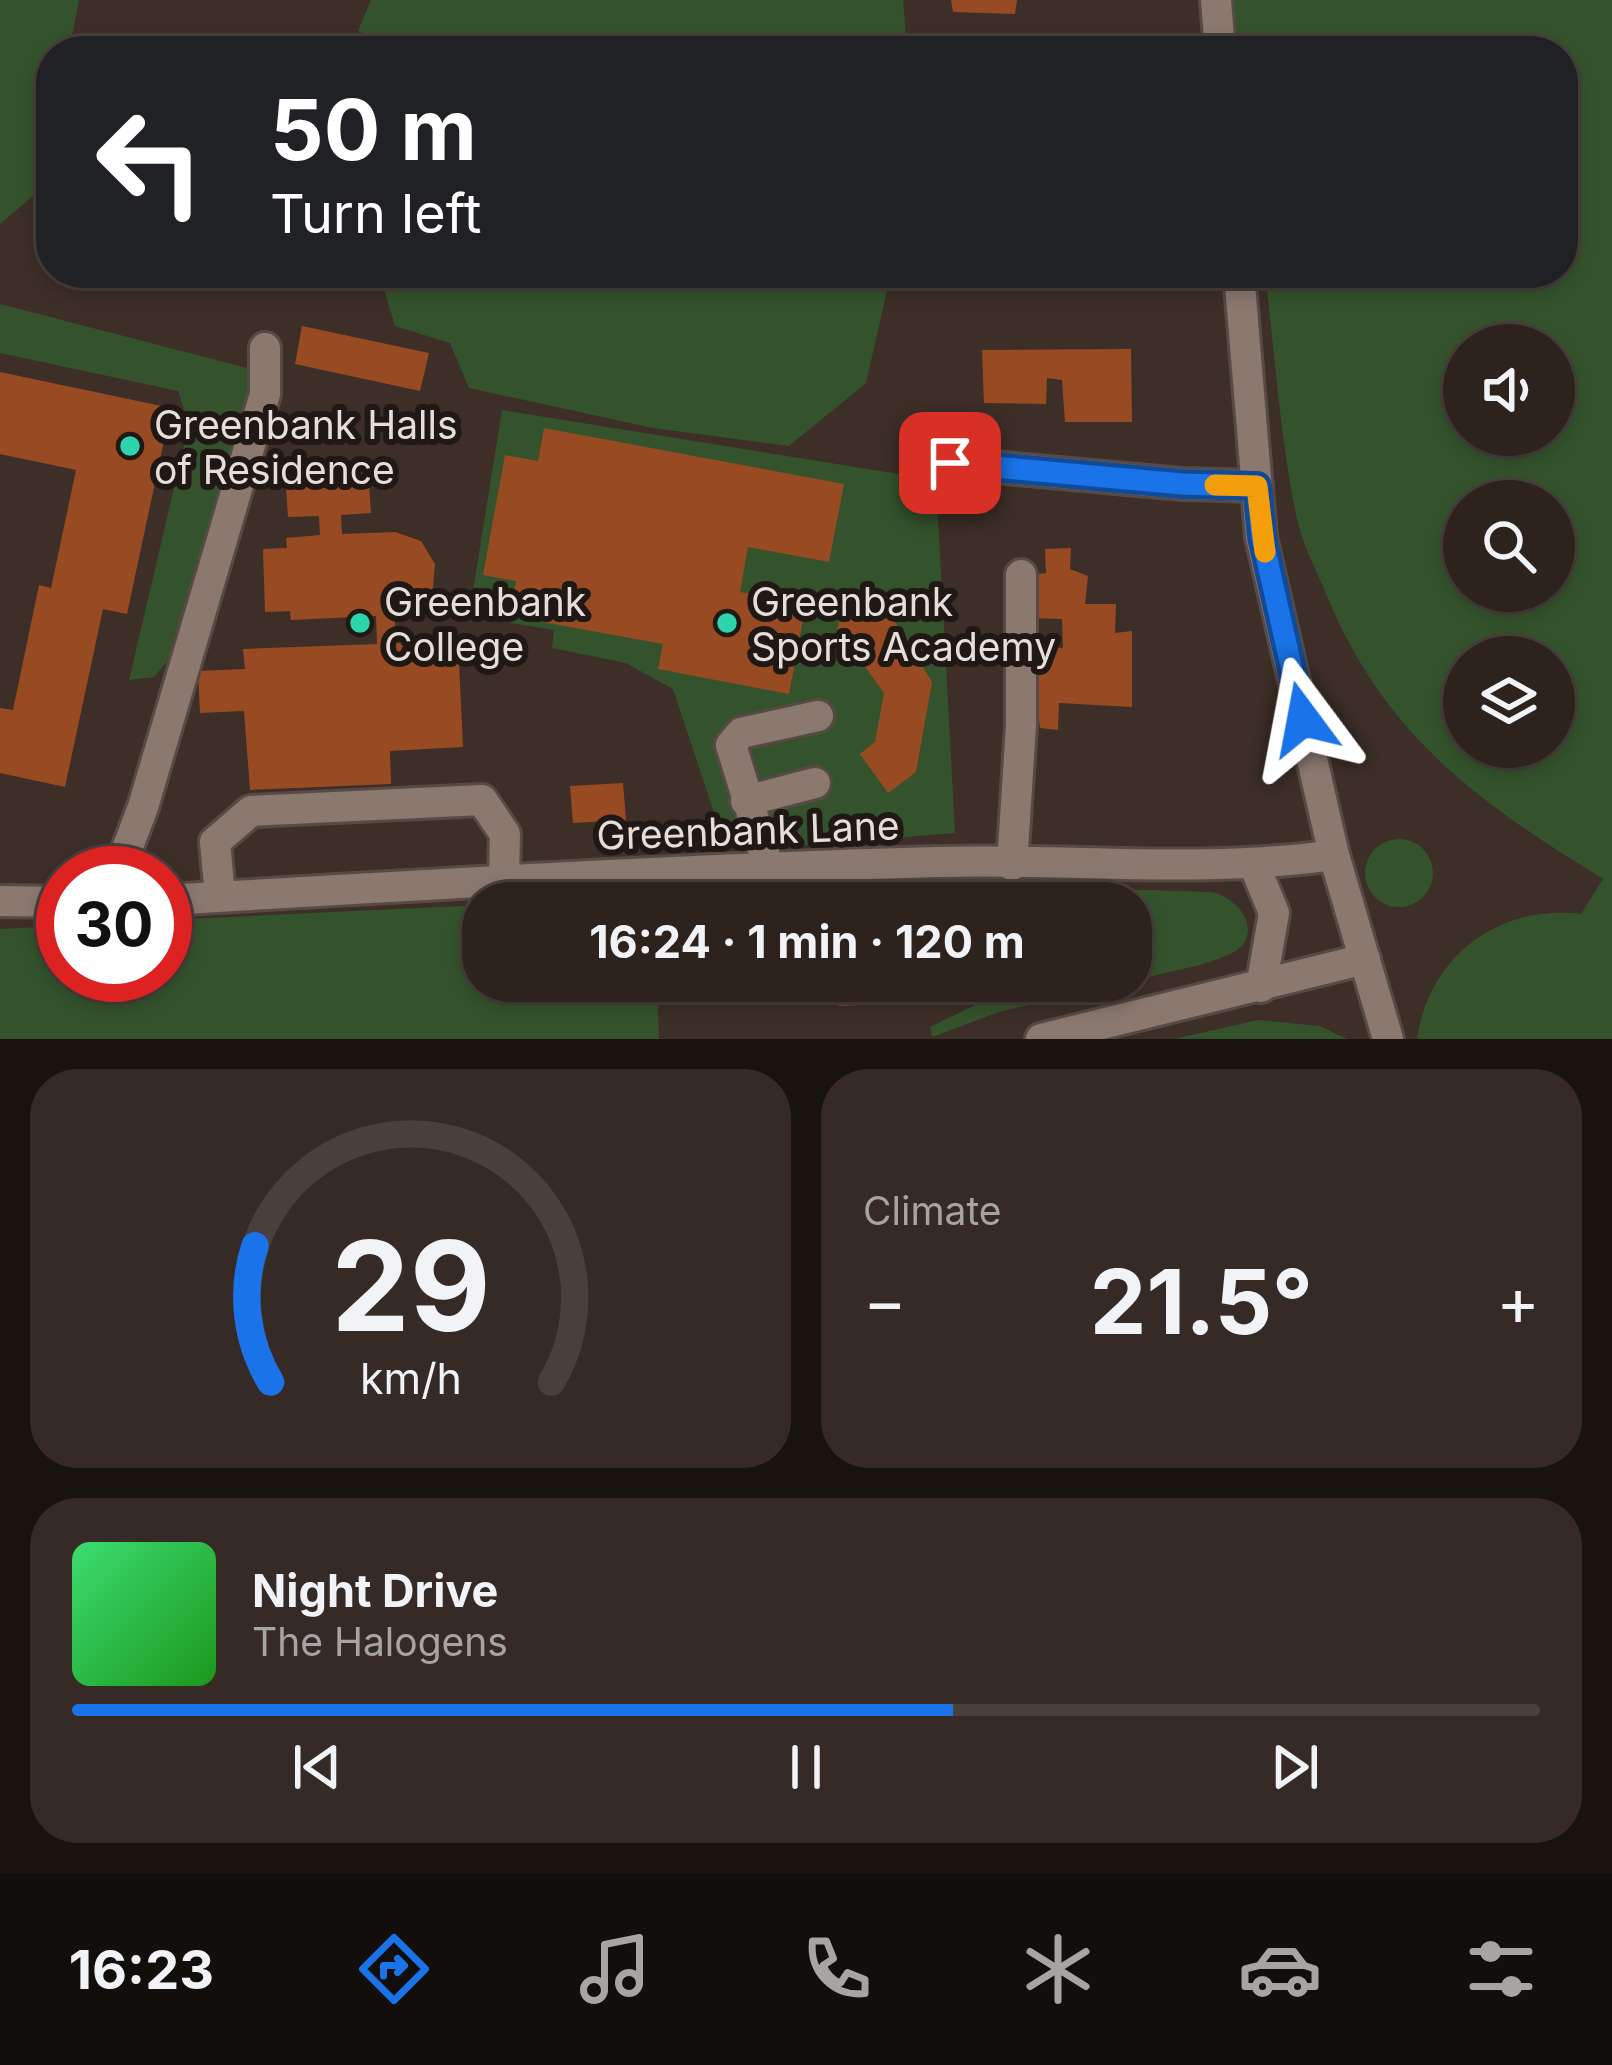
<!DOCTYPE html>
<html lang="en">
<head>
<meta charset="utf-8">
<style>
	:root { --surface:#2e221d; --page:#362a26; --text:#f1f3f6; --muted:#a7a4a4; --line:#493f3b; --accent:#1a73e8 }
	body { margin:0; font-family:Inter,sans-serif; background:var(--page); color:var(--text); height:100vh; display:flex; flex-direction:column; font-size:45px; white-space:nowrap }
	* { box-sizing:border-box; margin:0 }
	p { font-size:39px; color:var(--muted) }
	.icon { flex:none; width:66px; height:66px; fill:none; stroke:currentColor; stroke-width:2; stroke-linecap:round; stroke-linejoin:round }
	.map { position:relative; height:1039px; overflow:hidden }
	.details { display:flex; flex-direction:column; gap:30px; padding:30px; background:#191310; flex:1 }
	.details>* { flex:none }
	.guide { position:absolute; left:36px; top:36px; width:1542px; height:252px; border-radius:48px; box-shadow:0 6px 18px #0003,0 0 0 3px var(--line); background:#202124; color:#fff; overflow:hidden }
	.fabs { position:absolute; left:1443px; top:324px; display:grid; gap:24px }
	.fabs a { display:grid; place-items:center; width:132px; height:132px; border-radius:50%; background:var(--surface); box-shadow:0 6px 18px #0003,0 0 0 3px var(--line); font-size:60px }
	.speed { position:absolute; left:36px; top:846px; display:flex; gap:24px; font-size:60px; font-weight:700; text-align:center }
	.speed>* { display:grid; place-content:center; width:156px; height:156px; border-radius:50%; background:var(--surface); box-shadow:0 6px 18px #0003,0 0 0 3px var(--line); line-height:1 }
	.speed .limit { border:18px solid #d22; background:#fff; color:#111 }
	.pin { position:absolute; display:grid; place-items:center; width:102px; height:102px; color:#fff; margin:-51px; border-radius:24px; box-shadow:0 6px 18px #0006 }
	.me { position:absolute; width:132px; margin:-66px; rotate:347deg; stroke-linejoin:round; filter:drop-shadow(0 0 9px #0008) }
	.turn { display:flex; align-items:center; gap:42px; height:252px; padding:0 36px; font-size:54px }
	.turn .icon { width:156px; height:156px; stroke-width:2.5 }
	.turn b { display:block; font-size:84px; line-height:102px }
	.big { font-size:90px; font-weight:700; line-height:1.1 }
	.details .card { flex:1; display:flex; flex-direction:column; justify-content:center; gap:18px; min-width:0; padding:0 42px; border-radius:48px; background:var(--page) }
	.details .dial { align-items:center; gap:0 }
	.dial svg { height:312px; overflow:visible; fill:none; stroke:var(--line); stroke-width:7; stroke-linecap:round; text-anchor:middle }
	.dial text { fill:var(--text); stroke:none }
	.song { display:flex; align-items:center; gap:36px }
	.cover { width:144px; height:144px; border-radius:18px; background:linear-gradient(135deg,hsl(140 70% 55%),hsl(120 70% 35%)) }
	.played { height:12px; border-radius:6px; background:linear-gradient(90deg,var(--accent) 60%,var(--line) 60%) }
	.keys { display:flex; justify-content:space-around; direction:ltr }
	.heat { display:flex; justify-content:space-between; align-items:center; font-size:66px; direction:ltr }
	.details .tiles { flex:1; display:grid; gap:30px; grid-template-columns:1fr 1fr }
	.card:last-child { grid-column:span 2 }
	.trip { position:absolute; left:462px; top:882px; width:690px; height:120px; border-radius:48px; background:var(--surface); box-shadow:0 6px 18px #0003,0 0 0 3px var(--line); font-weight:700; line-height:120px; text-align:center }
	.tabs { display:flex; height:192px; justify-content:space-around; align-items:center; background:#120e0c; color:var(--muted) }
	.tabs .icon { width:84px; height:84px }
	.tabs .selected { color:var(--accent) }
	.tabs b { font-size:54px; color:var(--text) }
	.map>svg:first-child { display:block }
	.green { fill:#34532c; fill-rule:evenodd }
	.building { fill:#984b22 }
	.lines { fill:none; stroke-linecap:round; stroke-linejoin:round }
	.minor-casing { stroke:#574a44; stroke-width:36 }
	.minor { stroke:#8b7970; stroke-width:30 }
	.route-casing { stroke:#114b97; stroke-width:30 }
	.route { stroke:#1a73e8; stroke-width:21 }
	.slow { stroke:#f59e0b; stroke-width:21 }
	.poi-dot { fill:#2cd5ab; stroke:#1f1815; stroke-width:4.5 }
	.labels { text-anchor:middle; dominant-baseline:central; stroke-width:12; stroke-linejoin:round; paint-order:stroke }
	.poi-label { font-size:39px; fill:#e8ded9; stroke:#1f1815; text-anchor:start }
	.street-label { font-size:39px; fill:#e8ded9; stroke:#1f1815 }
</style>
</head>
<body>
<div class="map">
<svg width="1612" height="1039" viewBox="0 0 1612 1039">
	<rect width="100%" height="100%" fill="#3d2e27"/>
	<g class="green">
		<polygon points="0,0 79,0 69,51 51,51 51,135 39,191 0,224"/>
		<polygon points="371,0 903,0 907,51 387,51 388,45 358,31"/>
		<path d="M1228,0H1612V1039H1417C1429,956 1499,904 1581,914L1603,879C1478,802 1385,736 1327,596C1317,571 1303,546 1297,519C1280,439 1275,354 1265,273H1563V51H1235ZM1464,345H1554V435H1464ZM1464,501H1554V591H1464ZM1464,657H1554V747H1464Z"/>
		<polygon points="379,273 891,273 866,383 789,446 653,428 469,388 450,343 395,326"/>
		<polygon points="0,304 251,369 247,411 170,658 154,677 129,680 189,424 178,391 0,353"/>
		<polygon points="502,410 936,480 955,833 763,849 725,846 673,689 626,663 552,648 554,630 469,616"/>
		<circle cx="1399" cy="873" r="34"/>
		<path d="M1016,886L1211,892C1231,896 1258,919 1244,943C1235,956 1213,960 1200,965L999,1012L932,1037L930,1027L985,1000L1001,981H1131V903H1017Z"/>
		<polygon points="483,905 483,981 657,981 659,1039 0,1039 0,929 63,926 63,975 165,975 165,920"/>
		<polygon points="1258,1020 1320,1026 1347,1039 1174,1039"/>
	</g>
	<g class="building">
		<polygon points="951,0 1017,0 1015,14 953,12"/>
		<polygon points="302,326 429,353 420,391 295,364"/>
		<polygon points="1131,349 1132,422 1065,422 1062,380 1047,378 1046,404 984,403 982,350"/>
		<polygon points="0,372 171,408 127,614 103,609 65,787 0,773 0,708 13,710 39,585 51,588 76,470 0,454"/>
		<polygon points="544,428 844,484 829,562 748,547 740,592 806,604 789,694 658,669 663,644 510,616 516,581 483,575 505,455 538,461"/>
		<polygon points="368,469 371,513 341,515 342,534 395,532 421,541 435,564 433,588 413,601 394,603 396,643 458,641 463,747 390,751 391,784 250,790 244,711 200,713 198,671 245,669 243,649 377,644 376,616 291,620 290,611 265,612 263,549 287,548 286,538 320,535 319,516 288,517 285,473"/>
		<polygon points="1071,548 1070,569 1088,576 1085,604 1116,604 1115,633 1132,631 1132,707 1059,703 1058,730 1040,728 1038,710 1026,708 1026,645 1063,648 1062,619 1032,618 1030,575 1046,573 1045,549"/>
		<polygon points="844,595 884,604 932,682 916,772 888,793 860,754 875,742 884,693 855,653 834,648"/>
		<polygon points="623,783 626,820 573,823 570,786"/>
		<polygon points="838,981 934,981 935,1002 839,1006"/>
	</g>
	<g class="lines">
		<g class="minor-casing">
			<g id="minor">
				<polyline points="1216,0 1220,51"/>
				<polyline points="1239,273 1261,537 1334,855 1388,1039"/>
				<polyline points="950,463 1182,484 1257,486"/>
				<polyline points="746,801 815,783"/>
				<polyline points="1012,865 1021,726 1021,575"/>
				<polyline points="768,866 731,745 741,733 818,716"/>
				<polyline points="1255,867 1274,913 1261,987"/>
				<polyline points="118,873 143,807 265,394 265,348"/>
				<polyline points="220,896 215,842 251,811 482,800 505,834 504,879"/>
				<path d="M165,900C422,885 679,869 936,862C1070,858 1200,874 1334,855"/>
				<polyline points="0,901 63,902"/>
				<polyline points="1041,1039 1365,959"/>
			</g>
		</g>
		<use href="#minor" class="minor"/>
	</g>
	<g class="lines">
		<g class="route-casing">
			<polyline id="route" points="950,463 1182,484 1257,486 1262,537 1303,719"/>
		</g>
		<use href="#route" class="route"/>
		<polyline class="slow" points="1215,485 1257,486 1265,552"/>
	</g>
	<g class="poi-dot">
		<circle cx="130" cy="446" r="12"/>
		<circle cx="360" cy="623" r="12"/>
		<circle cx="727" cy="623" r="12"/>
	</g>
	<g class="labels">
		<g class="poi-label">
			<text x="154" y="424">Greenbank Halls<tspan x="154" dy="45">of Residence</tspan></text>
			<text x="384" y="601">Greenbank<tspan x="384" dy="45">College</tspan></text>
			<text x="751" y="601">Greenbank<tspan x="751" dy="45">Sports Academy</tspan></text>
		</g>
		<g class="street-label">
			<text transform="translate(748 830) rotate(-2)">Greenbank Lane</text>
		</g>
	</g>
</svg>
<div class="fabs">
<a><svg class="icon" aria-label="sound" viewBox="0 0 24 24"><path d="M4 9h4l5-4v14l-5-4H4zM17 9q2 3 0 6"/></svg></a>
<a><svg class="icon" aria-label="search" viewBox="0 0 24 24"><circle cx="10" cy="10" r="6"/><path d="M15 15l6 6"/></svg></a>
<a><svg class="icon" aria-label="layers" viewBox="0 0 24 24"><path d="M12 4l9 5-9 5-9-5zM3 14l9 5 9-5"/></svg></a>
</div>
<div class="speed"><div class="limit">30</div></div>
<div class="pin" style="left:950px;top:463px;background:#d93025"><svg class="icon" aria-label="arrive" viewBox="0 0 24 24"><path d="M6 21V4h12l-3 4 3 4H6"/></svg></div>
<svg class="me" style="left:1303px;top:719px" viewBox="-20 -20 40 40"><path d="M0-17L14 15 0 8-14 15z" fill="#1a73e8" stroke="#fff" stroke-width="4"/></svg>
<div class="trip">16:24 · 1 min · 120 m</div>
<div class="guide">
<div class="turn"><svg class="icon" aria-label="left" viewBox="0 0 24 24"><path d="M17 20v-9H6M10 6l-5 5 5 5"/></svg><div><b>50 m</b>Turn left</div></div>
</div>
</div>
<section class="details">
<div class="tiles">
<div class="card dial"><svg viewBox="0 0 100 80">
<path d="M14 69A42 42 0 1 1 86 69"/>
<path d="M14 69A42 42 0 0 1 10 34" stroke="#1a73e8"/>
<text x="50" y="56" font-size="32" font-weight="700">29</text>
<text x="50" y="72" font-size="11">km/h</text>
</svg></div>
<div class="card"><p>Climate</p>
<div class="heat"><a>−</a><b class="big">21.5°</b><a>+</a></div>
</div>
<div class="card">
<div class="song"><i class="cover"></i><div><b>Night Drive</b><p>The Halogens</p></div></div>
<div class="played"></div>
<div class="keys"><svg class="icon" aria-label="previous" viewBox="0 0 24 24"><path d="M18 5L8 12l10 7zM5 5v14"/></svg><svg class="icon" aria-label="pause" viewBox="0 0 24 24"><path d="M8 5v14M16 5v14"/></svg><svg class="icon" aria-label="next" viewBox="0 0 24 24"><path d="M6 5l10 7-10 7zM19 5v14"/></svg></div>
</div>
</div>
</section>
<nav class="tabs">
<b>16:23</b>
<svg class="icon selected" aria-label="directions" viewBox="0 0 24 24"><path d="M12 3l9 9-9 9-9-9zM9 14v-3h6M13 9l2 2-2 2"/></svg>
<svg class="icon" aria-label="music" viewBox="0 0 24 24"><path d="M9 18V5l10-2v13"/><circle cx="6" cy="18" r="3"/><circle cx="16" cy="16" r="3"/></svg>
<svg class="icon" aria-label="phone" viewBox="0 0 24 24"><path d="M5 4h4l2 5-3 2q2 4 5 5l2-3 5 2v4C11 20 4 13 5 4z"/></svg>
<svg class="icon" aria-label="climate" viewBox="0 0 24 24"><path d="M12 3v18M4 7l16 10M4 17L20 7"/></svg>
<svg class="icon" aria-label="car" viewBox="0 0 24 24"><path d="M5 17H2v-5l4-1 3-4h7l3 4 3 1v5h-3M9 17h6M6 11h13"/><circle cx="7" cy="17" r="2"/><circle cx="17" cy="17" r="2"/></svg>
<svg class="icon" aria-label="filters" viewBox="0 0 24 24"><path d="M4 7h16M4 17h16"/><circle cx="9" cy="7" r="2"/><circle cx="15" cy="17" r="2"/></svg>
</nav>
</body>
</html>
